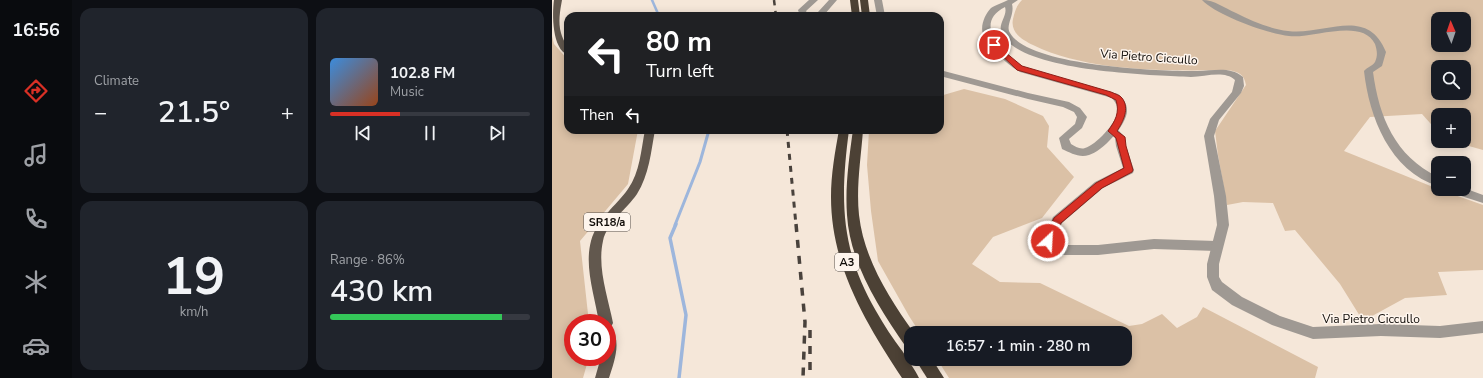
<!DOCTYPE html>
<html lang="en">
<head>
<meta charset="utf-8">
<style>
	:root { --surface:#171b24; --page:#20242c; --text:#f1f3f6; --muted:#9ea1a6; --line:#363941; --accent:#d93025 }
	body { margin:0; font-family:"Nunito Sans",sans-serif; background:var(--page); color:var(--text); height:100vh; display:flex; flex-direction:column; font-size:15px; white-space:nowrap }
	* { box-sizing:border-box; margin:0 }
	p { font-size:13px; color:var(--muted) }
	.icon { flex:none; width:22px; height:22px; fill:none; stroke:currentColor; stroke-width:2; stroke-linecap:round; stroke-linejoin:round }
	.map { position:relative; flex:1; overflow:hidden }
	.sheet { display:flex; flex-direction:column; gap:8px; padding:8px; background:#0d0f14; width:480px }
	.sheet>* { flex:none }
	.hud { position:absolute; left:12px; top:12px; width:380px; height:122px; border-radius:12px; box-shadow:0 2px 10px #0003; background:#202124; color:#fff; overflow:hidden }
	.needle { width:26px; rotate:358deg }
	.buttons { position:absolute; left:879px; top:12px; display:grid; gap:8px }
	.buttons a { display:grid; place-items:center; width:40px; height:40px; border-radius:8px; background:var(--surface); box-shadow:0 2px 10px #0003; font-size:20px }
	.speed { position:absolute; left:12px; top:314px; display:flex; gap:8px; font-size:20px; font-weight:700; text-align:center }
	.speed>* { display:grid; place-content:center; width:52px; height:52px; border-radius:50%; background:var(--surface); box-shadow:0 2px 10px #0003; line-height:1 }
	.speed .limit { border:6px solid #d22; background:#fff; color:#111 }
	.pin { position:absolute; display:grid; place-items:center; width:34px; height:34px; color:#fff; margin:-17px; border:2px solid #fff; border-radius:50%; box-shadow:0 1px 4px #0007 }
	.me { position:absolute; width:44px; margin:-22px; rotate:25deg; stroke-linejoin:round; filter:drop-shadow(0 0 3px #0008) }
	.turn { display:flex; align-items:center; gap:14px; height:84px; padding:0 16px; font-size:18px }
	.turn .icon { width:52px; height:52px; stroke-width:2.5 }
	.turn b { display:block; font-size:28px; line-height:34px }
	.then { display:flex; align-items:center; height:38px; padding:0 16px; background:#0003; gap:8px; font-size:15px }
	.big { font-size:30px; font-weight:600; line-height:1.1 }
	.sheet .tile { flex:1; display:flex; flex-direction:column; justify-content:center; gap:6px; min-width:0; padding:0 14px; border-radius:12px; background:var(--page) }
	.sheet .dial { align-items:center; gap:0 }
	.dial b { font-size:52px; line-height:1 }
	.song { display:flex; align-items:center; gap:12px }
	.cover { width:48px; height:48px; border-radius:6px; background:linear-gradient(135deg,hsl(210 70% 55%),hsl(20 70% 35%)) }
	.played { height:4px; border-radius:2px; background:linear-gradient(90deg,var(--accent) 35%,var(--line) 35%) }
	.keys { display:flex; justify-content:space-around; direction:ltr }
	.heat { display:flex; justify-content:space-between; align-items:center; font-size:22px; direction:ltr }
	.charge { height:6px; border-radius:3px; background:linear-gradient(90deg,#34c759 86%,var(--line) 0) }
	.sheet .tiles { flex:1; display:grid; gap:8px; grid-template-columns:repeat(2,1fr) }
	.trip { position:absolute; left:352px; top:326px; width:228px; height:40px; border-radius:12px; background:var(--surface); box-shadow:0 2px 10px #0003; font-weight:600; line-height:40px; text-align:center }
	main { display:flex; flex:1; min-height:0 }
	.tab-bar { display:flex; flex-direction:column; width:72px; justify-content:space-around; align-items:center; background:#090b0e; color:var(--muted) }
	.tab-bar .icon { width:28px; height:28px }
	.tab-bar .current { color:var(--accent) }
	.tab-bar b { font-size:18px; color:var(--text) }
	.map>svg:first-child { display:block }
	.green { fill:#dbc1a6; fill-rule:evenodd }
	.lines { fill:none; stroke-linecap:round; stroke-linejoin:round }
	.stream-far2 { stroke:#9db6dc; stroke-width:2.5 }
	.stream-far1 { stroke:#9db6dc; stroke-width:3 }
	.stream { stroke:#9db6dc; stroke-width:3.5 }
	.minor { fill:#9f9993; fill-rule:evenodd }
	.tertiary { fill:#9f9993; fill-rule:evenodd }
	.primary { fill:#62584e; fill-rule:evenodd }
	.motorway { fill:#4c4135; fill-rule:evenodd }
	.rail-far2 { stroke:#49423c; stroke-width:2.5; stroke-dasharray:5.5 5.5; stroke-linecap:butt }
	.rail-far1 { stroke:#49423c; stroke-width:3; stroke-dasharray:6 6; stroke-linecap:butt }
	.rail { stroke:#49423c; stroke-width:3.5; stroke-dasharray:8 8; stroke-linecap:butt }
	.route { fill:#d93025; stroke:#8d1f18 }
	.labels { text-anchor:middle; dominant-baseline:central; stroke-width:3; stroke-linejoin:round; paint-order:stroke }
	.shield { fill:#fef5ed; stroke:#57514c; stroke-width:1 }
	.shield-label { font-size:11px; font-weight:bold; fill:#0f0b07 }
	.street-label { font-size:12px; fill:#0f0b07; stroke:#fef5ed }
</style>
</head>
<body>
<main>
<nav class="tab-bar">
<b>16:56</b>
<svg class="icon current" aria-label="directions" viewBox="0 0 24 24"><path d="M12 3l9 9-9 9-9-9zM9 14v-3h6M13 9l2 2-2 2"/></svg>
<svg class="icon" aria-label="music" viewBox="0 0 24 24"><path d="M9 18V5l10-2v13"/><circle cx="6" cy="18" r="3"/><circle cx="16" cy="16" r="3"/></svg>
<svg class="icon" aria-label="phone" viewBox="0 0 24 24"><path d="M5 4h4l2 5-3 2q2 4 5 5l2-3 5 2v4C11 20 4 13 5 4z"/></svg>
<svg class="icon" aria-label="climate" viewBox="0 0 24 24"><path d="M12 3v18M4 7l16 10M4 17L20 7"/></svg>
<svg class="icon" aria-label="car" viewBox="0 0 24 24"><path d="M5 17H2v-5l4-1 3-4h7l3 4 3 1v5h-3M9 17h6M6 11h13"/><circle cx="7" cy="17" r="2"/><circle cx="17" cy="17" r="2"/></svg>
</nav>
<section class="sheet">
<div class="tiles">
<div class="tile"><p>Climate</p>
<div class="heat"><a>−</a><b class="big">21.5°</b><a>+</a></div>
</div>
<div class="tile">
<div class="song"><i class="cover"></i><div><b>102.8 FM</b><p>Music</p></div></div>
<div class="played"></div>
<div class="keys"><svg class="icon" aria-label="previous" viewBox="0 0 24 24"><path d="M18 5L8 12l10 7zM5 5v14"/></svg><svg class="icon" aria-label="pause" viewBox="0 0 24 24"><path d="M8 5v14M16 5v14"/></svg><svg class="icon" aria-label="next" viewBox="0 0 24 24"><path d="M6 5l10 7-10 7zM19 5v14"/></svg></div>
</div>
<div class="tile dial"><b>19</b><p>km/h</p></div>
<div class="tile"><p>Range · 86%</p><b class="big">430 km</b><div class="charge"></div></div>
</div>
</section>
<div class="map">
<svg width="931" height="378" viewBox="0 0 931 378">
	<rect width="100%" height="100%" fill="#f5e7d9"/>
	<g class="green">
		<path d="M470,0H931V150L899,141H912V115H886V132L870,114L818,117L792,151L886,189L931,205V270L886,272L895,295L853,298L811,321L788,284L743,230L733,231L721,203L691,202L675,205L666,155L663,131L694,85C692,74 687,72 676,70C616,71 536,72 481,45C471,40 458,33 461,19C463,11 464,6 470,0ZM886,19H912V45H886ZM886,67H912V93H886Z"/>
		<polygon points="0,36 2,44 16,60 16,130 86,130 76,184 28,241 37,323 21,323 21,357 37,357 31,378 0,378"/>
		<polygon points="412,89 453,99 491,116 497,126 495,147 522,177 490,218 441,237 420,264 448,282 488,283 577,326 590,324 610,314 625,328 645,317 651,307 766,367 763,378 397,378 385,359 573,359 573,333 368,333 357,316 326,261 319,211 315,165 317,130 388,130 388,96"/>
	</g>
	<g class="lines">
		<polyline class="stream-far2" points="100,0 107,16"/>
		<polyline class="stream-far1" points="123,225 148,162 157,130"/>
		<polyline class="stream" points="124,224 118,238 134,315 127,378"/>
		<g class="minor">
			<path d="M650,0C663,0 672,8 684,13C700,21 718,29 736,31C772,36 815,5 834,52L830,66L821,72C827,117 843,156 886,177V186C838,171 817,117 812,71C815,67 821,66 823,62C826,56 825,50 823,44C810,17 760,39 737,36C716,34 664,15 650,0Z"/>
			<path d="M561,128L565,129L573,137L574,146L582,170L581,173L551,188L510,223L503,239L509,245H546L602,239L664,241L668,242L670,246L668,250L664,251L602,249L546,255H507C500,253 493,247 490,241L501,217L543,182L571,168L564,146L563,138L556,131Z"/>
			<polygon points="912,188 931,195 931,203 897,192 896,189"/>
		</g>
		<g class="tertiary">
			<polygon points="257,0 266,0 254,11 255,13 266,12 277,0 285,0 272,15 248,16 246,10"/>
			<polygon points="322,0 330,0 333,16 325,16"/>
			<path d="M456,0H466L460,4C463,15 453,25 458,33C477,66 605,71 642,71C659,72 676,65 691,77L692,86L689,93L667,120L662,136L674,196L677,225L667,264V277L670,282L690,297L728,316L761,327L829,324L888,326L931,321V333L888,338L829,336L761,339L720,325L680,305L660,290L655,277V264L665,225L662,196L652,136L658,119L680,92L683,80C672,70 653,77 639,77C600,75 469,72 450,34C445,24 456,16 453,7C419,24 453,57 474,68L566,94C571,99 575,103 575,110C576,124 550,152 537,155C527,158 519,153 510,149L507,138L523,124L525,117L522,112L511,107L476,99L388,76V70L476,93L517,102L528,108L535,117L530,128L517,139L519,144C523,146 528,150 533,148C544,145 564,123 566,112C566,106 563,102 560,98L468,72C457,66 435,46 431,34C428,26 433,14 439,8C443,5 451,3 456,0Z"/>
		</g>
		<g class="primary">
			<path d="M2,0H10C8,11 6,22 9,33C11,41 16,46 16,55C0,49 0,14 2,0Z"/>
			<path d="M93,130H103C99,152 97,175 85,194C74,210 55,222 51,241C45,268 56,297 61,323L59,327C70,342 62,362 57,378H43L49,357H55V323H47C43,297 32,267 39,241C45,219 64,206 76,189C88,172 89,150 93,130Z"/>
		</g>
		<g class="motorway">
			<polygon points="298,0 306,0 308,16 300,16"/>
			<polygon points="308,0 316,0 318,16 310,16"/>
			<path d="M287,130H297C288,199 288,249 324,311C332,325 341,339 351,352C356,361 363,369 367,378H350C313,322 279,265 279,197C279,174 283,152 287,130Z"/>
			<path d="M301,130H311C309,158 304,187 307,215C312,259 337,298 362,333H359V349L354,347C327,308 298,263 295,215C293,187 297,158 301,130Z"/>
			<polygon points="363,359 380,359 392,378 375,378"/>
		</g>
		<polyline class="rail-far2" points="222,0 224,16"/>
		<polyline class="rail-far1" points="235,130 244,225"/>
		<g class="rail">
			<polyline points="244,224 253,322 251,378"/>
			<polyline points="258,330 258,378"/>
		</g>
	</g>
	<path class="route" d="M442,43L470,66L559,92C563,94 568,95 570,98C578,108 571,122 565,131L573,137L574,146L581,170L580,172L550,188L509,223L499,244L496,245L492,244L491,241L502,218L544,183L572,168L564,138L556,131C563,121 568,113 564,100L554,95L465,70L440,46V44Z"/>
	<g class="labels">
		<g class="shield">
			<rect x="32" y="213" width="46" height="18" rx="3"/>
			<rect x="283" y="253" width="24" height="18" rx="3"/>
		</g>
		<g class="shield-label">
			<text x="55" y="222">SR18/a</text>
			<text x="295" y="262">A3</text>
		</g>
		<g class="street-label">
			<text transform="translate(597 57) rotate(4)">Via Pietro Ciccullo</text>
			<text x="819" y="319">Via Pietro Ciccullo</text>
		</g>
	</g>
</svg>
<div class="buttons">
<a><svg class="needle" viewBox="-14 -14 28 28"><path d="M0-13l5 13h-10z" fill="#e53935"/><path d="M0 13l5-13h-10z" fill="#9ea1a6"/></svg></a>
<a><svg class="icon" aria-label="search" viewBox="0 0 24 24"><circle cx="10" cy="10" r="6"/><path d="M15 15l6 6"/></svg></a>
<a>+</a>
<a>−</a>
</div>
<div class="speed"><div class="limit">30</div></div>
<div class="pin" style="left:442px;top:45px;background:#d93025"><svg class="icon" aria-label="arrive" viewBox="0 0 24 24"><path d="M6 21V4h12l-3 4 3 4H6"/></svg></div>
<svg class="me" style="left:496px;top:241px" viewBox="-20 -20 40 40"><circle r="17" fill="#d93025" stroke="#fff" stroke-width="3"/><path d="M0-11L8 9 0 5-8 9z" fill="#fff"/></svg>
<div class="trip">16:57 · 1 min · 280 m</div>
<div class="hud">
<div class="turn"><svg class="icon" aria-label="left" viewBox="0 0 24 24"><path d="M17 20v-9H6M10 6l-5 5 5 5"/></svg><div><b>80 m</b>Turn left</div></div>
<div class="then">Then<svg class="icon" aria-label="left" viewBox="0 0 24 24"><path d="M17 20v-9H6M10 6l-5 5 5 5"/></svg></div>
</div>
</div>
</main>
</body>
</html>
